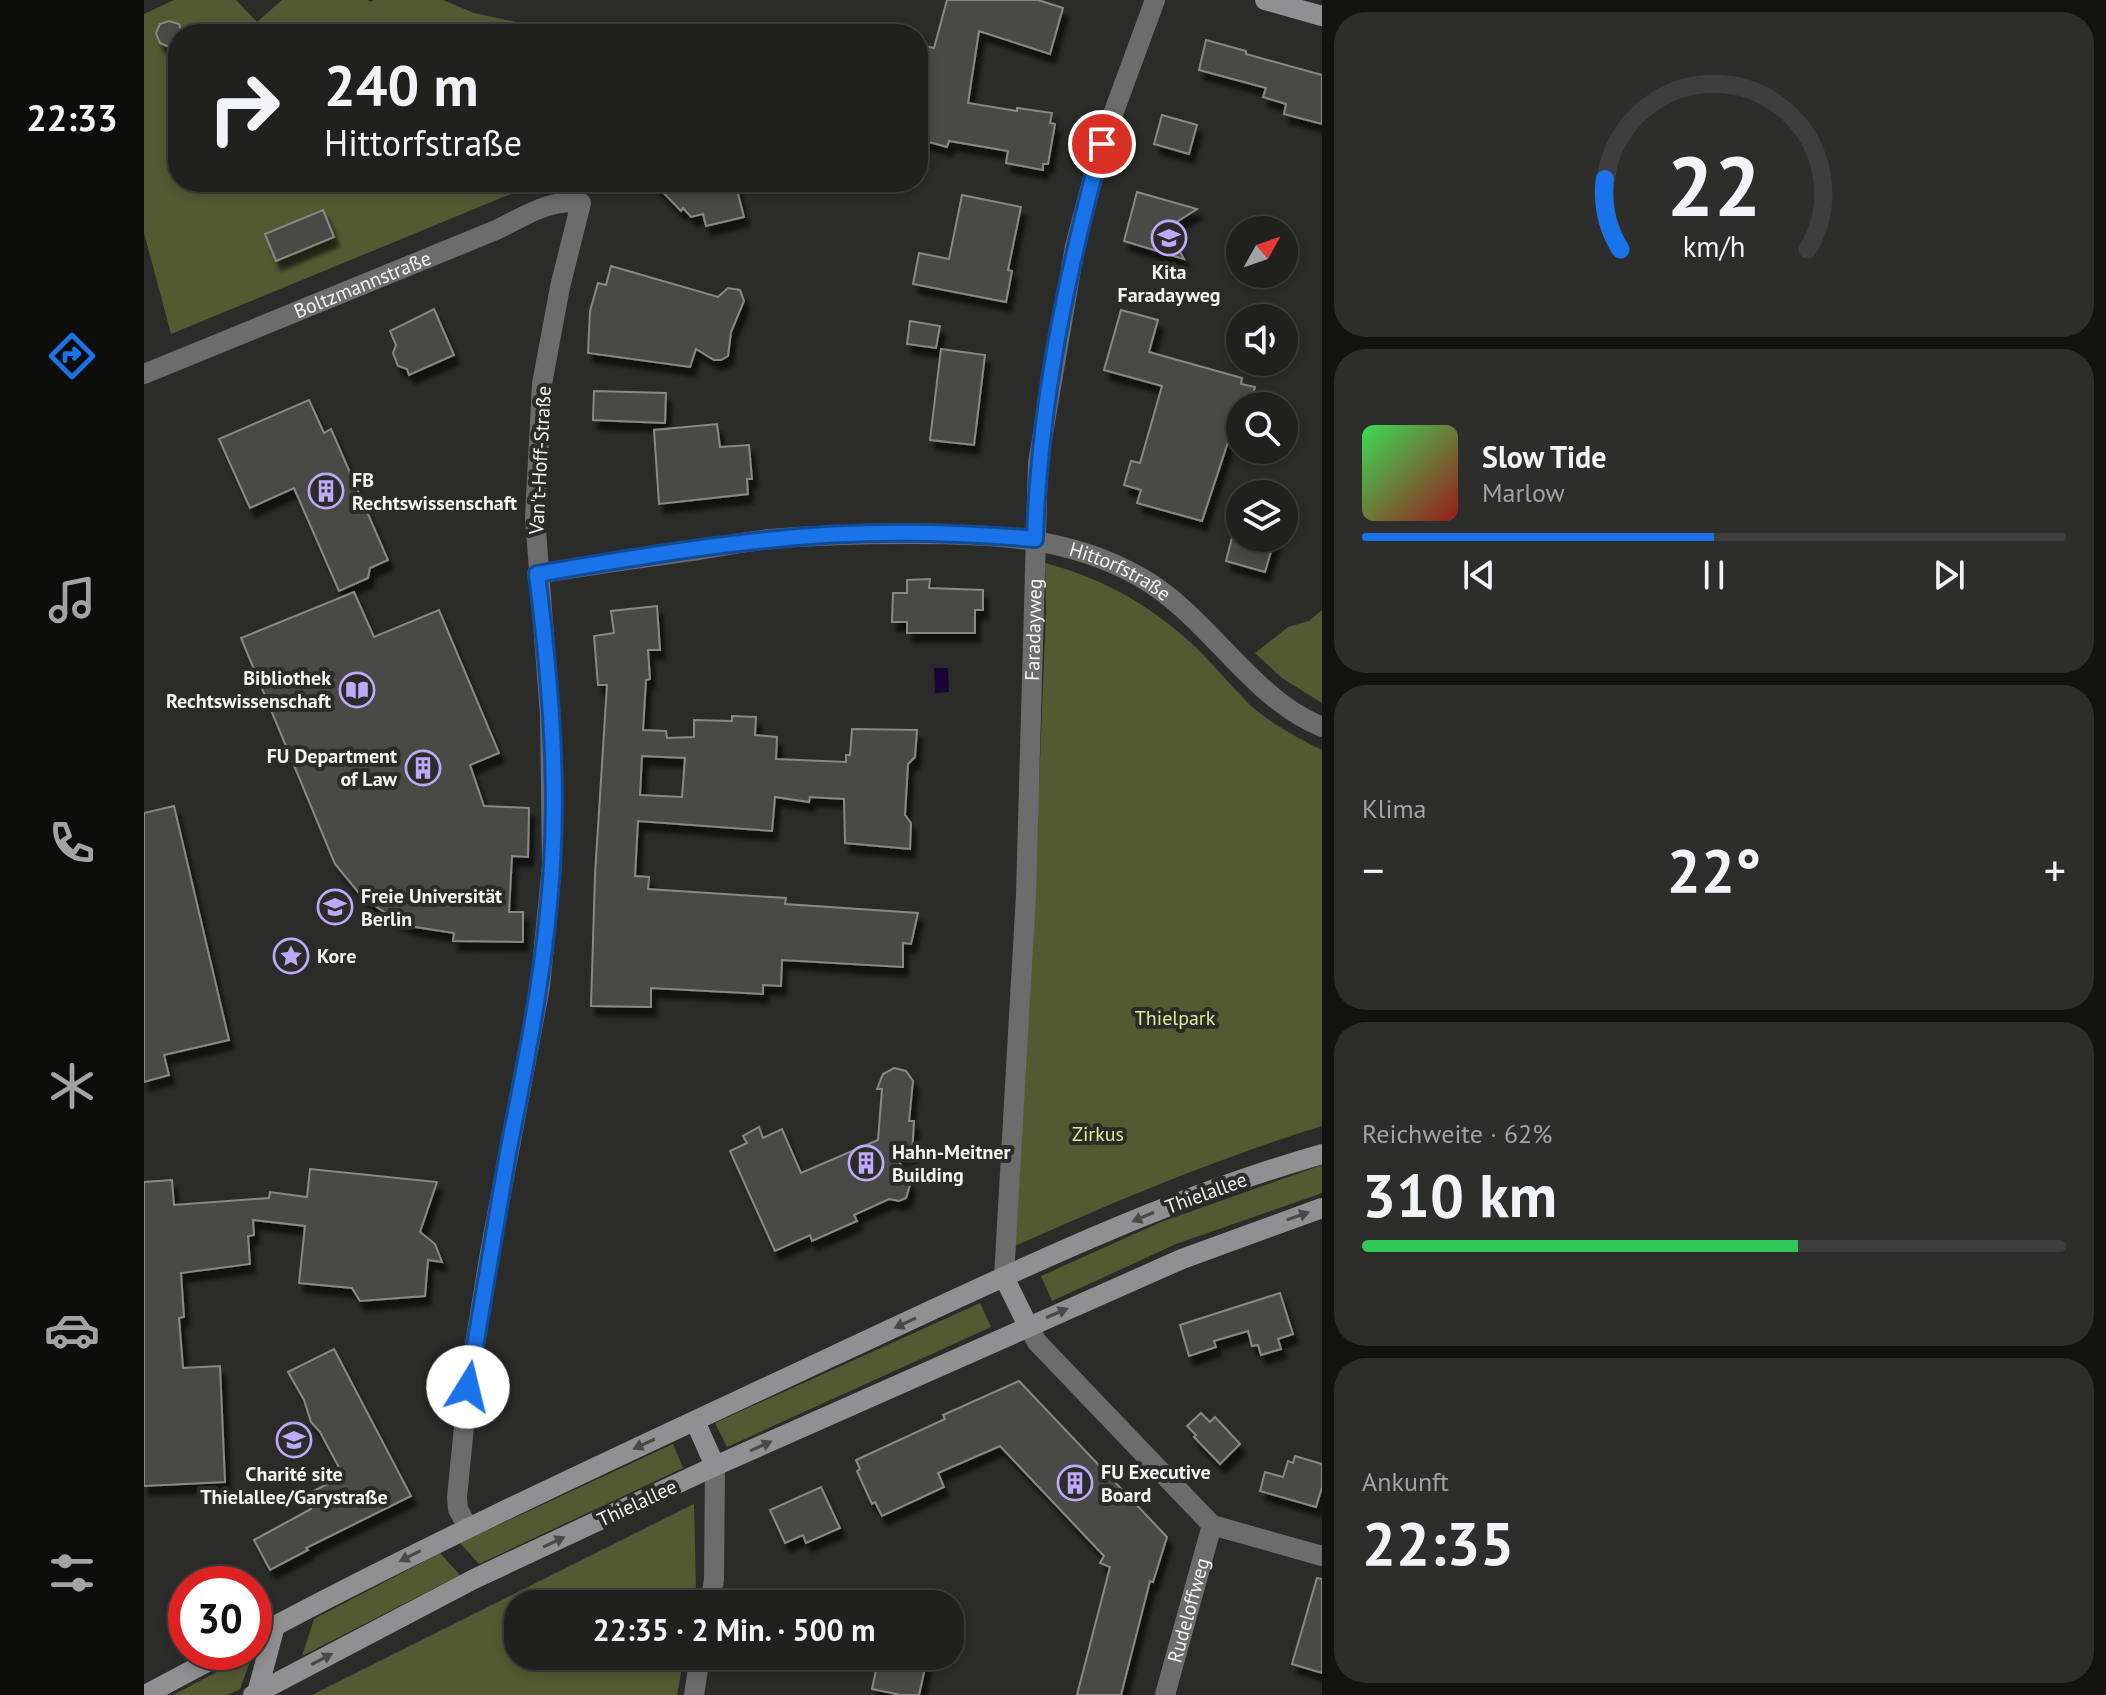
<!DOCTYPE html>
<html lang="de">
<head>
<meta charset="utf-8">
<style>
	:root { --surface:#20211f; --page:#2d2e2c; --text:#f1f3f6; --muted:#a2a3a4; --line:#3d3e3d; --accent:#1a73e8 }
	body { margin:0; font-family:"PT Sans",sans-serif; background:var(--page); color:var(--text); height:100vh; display:flex; flex-direction:column; font-size:30px; white-space:nowrap }
	* { box-sizing:border-box; margin:0 }
	p { font-size:26px; color:var(--muted) }
	.icon { flex:none; width:44px; height:44px; fill:none; stroke:currentColor; stroke-width:2; stroke-linecap:round; stroke-linejoin:round }
	.map { position:relative; flex:1; overflow:hidden }
	.details { display:flex; flex-direction:column; gap:12px; padding:12px; background:#121211; width:784px }
	.details>* { flex:none }
	.guide { position:absolute; left:24px; top:24px; width:760px; height:168px; border-radius:32px; box-shadow:0 4px 12px #0003,0 0 0 2px var(--line); background:#20211f; color:var(--text); overflow:hidden }
	.needle { width:52px; rotate:50deg }
	.buttons { position:absolute; left:1082px; top:216px; display:grid; gap:16px }
	.buttons a { display:grid; place-items:center; width:72px; height:72px; border-radius:50%; background:var(--surface); box-shadow:0 4px 12px #0003,0 0 0 2px var(--line); font-size:40px }
	.speed { position:absolute; left:24px; top:1566px; display:flex; gap:16px; font-size:40px; font-weight:700; text-align:center }
	.speed>* { display:grid; place-content:center; width:104px; height:104px; border-radius:50%; background:var(--surface); box-shadow:0 4px 12px #0003,0 0 0 2px var(--line); line-height:1 }
	.speed .limit { border:12px solid #d22; background:#fff; color:#111 }
	.pin { position:absolute; display:grid; place-items:center; width:68px; height:68px; color:#fff; margin:-34px; border:4px solid #fff; border-radius:50%; box-shadow:0 2px 8px #0007 }
	.me { position:absolute; width:88px; margin:-44px; rotate:9deg; stroke-linejoin:round; filter:drop-shadow(0 0 6px #0008) }
	.turn { display:flex; align-items:center; gap:28px; height:168px; padding:0 24px; font-size:36px }
	.turn .icon { width:104px; height:104px; stroke-width:2.5 }
	.turn b { display:block; font-size:56px; line-height:68px }
	.big { font-size:60px; font-weight:600; line-height:1.1 }
	.details .card { flex:1; display:flex; flex-direction:column; justify-content:center; gap:12px; min-width:0; padding:0 28px; border-radius:32px; background:var(--page) }
	.details .dial { align-items:center; gap:0 }
	.dial svg { height:208px; overflow:visible; fill:none; stroke:var(--line); stroke-width:7; stroke-linecap:round; text-anchor:middle }
	.dial text { fill:var(--text); stroke:none }
	.song { display:flex; align-items:center; gap:24px }
	.cover { width:96px; height:96px; border-radius:12px; background:linear-gradient(135deg,hsl(130 70% 55%),hsl(0 70% 35%)) }
	.played { height:8px; border-radius:4px; background:linear-gradient(90deg,var(--accent) 50%,var(--line) 50%) }
	.keys { display:flex; justify-content:space-around; direction:ltr }
	.heat { display:flex; justify-content:space-between; align-items:center; font-size:44px; direction:ltr }
	.charge { height:12px; border-radius:6px; background:linear-gradient(90deg,#34c759 62%,var(--line) 0) }
	.trip { position:absolute; left:360px; top:1590px; width:460px; height:80px; border-radius:32px; background:var(--surface); box-shadow:0 4px 12px #0003,0 0 0 2px var(--line); font-weight:600; line-height:80px; text-align:center }
	main { display:flex; flex:1; min-height:0 }
	.dock { display:flex; flex-direction:column; width:144px; justify-content:space-around; align-items:center; background:#0d0d0c; color:var(--muted) }
	.dock .icon { width:56px; height:56px }
	.dock .selected { color:var(--accent) }
	.dock b { font-size:36px; color:var(--text) }
	.map>svg:first-child { display:block }
	.green { fill:#535a32 }
	.water { fill:#180435 }
	.building { fill:#484845; stroke:#888985; stroke-width:2; fill-rule:evenodd; filter:url(#shadow) }
	.lines { fill:none; stroke-linecap:round; stroke-linejoin:round }
	.street { stroke:#6c6c6d; stroke-width:20 }
	.secondary { stroke:#909092; stroke-width:20 }
	.oneway { fill:#494a48 }
	.route-casing { stroke:#114b97; stroke-width:20 }
	.route { stroke:#1a73e8; stroke-width:14 }
	.labels { text-anchor:middle; dominant-baseline:central; stroke-width:8; stroke-linejoin:round; paint-order:stroke }
	.poi-label { font-size:20px; font-weight:bold; fill:#f3f4f1; stroke:#2b2c29; text-anchor:start }
	.street-label { font-size:20px; fill:#f3f4f1; stroke:#2b2c29 }
	.park-label { font-size:20px; fill:#deee91; stroke:#2b2c29 }
</style>
</head>
<body>
<main>
<nav class="dock">
<b>22:33</b>
<svg class="icon selected" aria-label="directions" viewBox="0 0 24 24"><path d="M12 3l9 9-9 9-9-9zM9 14v-3h6M13 9l2 2-2 2"/></svg>
<svg class="icon" aria-label="music" viewBox="0 0 24 24"><path d="M9 18V5l10-2v13"/><circle cx="6" cy="18" r="3"/><circle cx="16" cy="16" r="3"/></svg>
<svg class="icon" aria-label="phone" viewBox="0 0 24 24"><path d="M5 4h4l2 5-3 2q2 4 5 5l2-3 5 2v4C11 20 4 13 5 4z"/></svg>
<svg class="icon" aria-label="climate" viewBox="0 0 24 24"><path d="M12 3v18M4 7l16 10M4 17L20 7"/></svg>
<svg class="icon" aria-label="car" viewBox="0 0 24 24"><path d="M5 17H2v-5l4-1 3-4h7l3 4 3 1v5h-3M9 17h6M6 11h13"/><circle cx="7" cy="17" r="2"/><circle cx="17" cy="17" r="2"/></svg>
<svg class="icon" aria-label="filters" viewBox="0 0 24 24"><path d="M4 7h16M4 17h16"/><circle cx="9" cy="7" r="2"/><circle cx="15" cy="17" r="2"/></svg>
</nav>
<div class="map">
<svg width="1178" height="1695" viewBox="0 0 1178 1695">
	<defs>
		<filter id="shadow"><feDropShadow dx="5" dy="9" stdDeviation="2" flood-color="#0009"/></filter>
	</defs>
	<rect width="100%" height="100%" fill="#2b2c29"/>
	<g class="green">
		<polygon points="30,0 92,0 113,22 138,0 223,0 227,2 230,0 299,0 330,13 427,34 34,34 34,182 396,182 27,334 0,233 0,14"/>
		<path d="M901,563C957,578 1003,603 1046,642C1067,661 1085,684 1105,704C1126,723 1153,738 1178,750V1126C1072,1159 972,1201 871,1246L889,933L902,612Z"/>
		<polygon points="1178,610 1178,703 1138,678 1111,653 1144,627 1165,621"/>
		<polygon points="1178,1165 1178,1193 1032,1244 908,1301 897,1276 1017,1222"/>
		<polygon points="836,1303 847,1327 583,1447 571,1423"/>
		<polygon points="529,1444 539,1468 335,1564 316,1543"/>
		<polygon points="550,1504 552,1591 549,1604 374,1604 374,1656 540,1656 533,1695 168,1695"/>
		<polygon points="296,1553 316,1575 158,1656 170,1619"/>
		<polygon points="109,1653 96,1689 84,1695 29,1695"/>
	</g>
	<polygon class="water" points="790,668 804,668 805,692 791,693"/>
	<g class="building">
		<polygon points="803,0 894,0 919,8 906,54 835,31 824,103 873,111 873,108 908,113 906,123 911,124 904,164 899,164 899,170 862,163 864,151 805,141 803,147 774,139 774,45 790,48"/>
		<polygon points="25,21 35,24 38,33 34,34 34,43 25,47 16,43 12,33 16,24"/>
		<polygon points="1062,40 1102,51 1102,54 1178,75 1178,124 1140,114 1142,104 1119,97 1122,88 1055,70"/>
		<polygon points="1018,115 1053,125 1045,154 1010,144"/>
		<polygon points="509,182 591,182 600,217 562,226 559,214 547,217 539,208 537,211"/>
		<polygon points="993,192 1053,209 1023,228 1040,259 980,241"/>
		<polygon points="818,195 877,207 864,270 868,271 862,302 769,284 775,253 805,259"/>
		<polygon points="179,210 190,237 132,261 121,234"/>
		<polygon points="467,266 574,297 584,288 596,290 600,301 587,332 584,356 577,360 570,360 552,349 546,367 444,353 446,311 454,283 462,285"/>
		<polygon points="290,309 310,355 265,375 263,369 254,366 249,353 252,345 246,331"/>
		<polygon points="977,310 1014,320 1005,352 1098,378 1097,384 1111,387 1106,406 1096,406 1094,422 1091,421 1058,521 993,503 997,490 980,485 987,461 996,463 1018,386 960,370"/>
		<polygon points="766,321 796,326 792,348 763,344"/>
		<polygon points="797,349 841,355 830,445 786,440"/>
		<polygon points="450,391 522,393 521,423 449,420"/>
		<polygon points="165,400 180,433 187,429 244,560 226,568 224,578 195,591 150,488 106,508 75,439"/>
		<polygon points="573,424 576,447 605,445 608,479 603,479 604,494 515,504 510,430"/>
		<polygon points="1088,538 1131,538 1121,572 1082,561"/>
		<polygon points="786,579 785,588 839,590 839,610 831,610 831,633 763,633 763,622 748,622 749,593 763,593 763,580"/>
		<polygon points="210,592 230,637 295,610 355,753 326,765 340,806 385,808 384,857 368,856 365,912 379,912 379,942 309,941 310,933 271,927 254,921 219,898 191,864 97,638"/>
		<path d="M513,606L516,650H504L506,679L502,680L499,730L522,731L523,738L550,737V720L588,721V716L612,717L611,735L633,737L632,759L702,762V755H706L708,729L773,730L771,757L764,764L761,815L767,823L766,849L701,843L700,799L666,797L665,802L631,797L628,831L494,821L491,876L505,877L504,889L642,898L641,904L774,913L767,944L759,943V967L638,960L637,986L619,985V994L507,988V1007L447,1006L451,875L463,685H454L450,636L470,633L467,611ZM498,756L541,758L538,797L496,795Z"/>
		<polygon points="30,806 85,1040 20,1055 25,1075 0,1082 0,813"/>
		<polygon points="750,1068 762,1071 769,1081 765,1121 770,1121 768,1155 752,1154 766,1185 762,1198 755,1201 745,1199 710,1215 713,1221 668,1241 666,1235 631,1251 586,1151 603,1143 599,1136 615,1127 619,1138 638,1129 657,1173 734,1140 738,1089 733,1089 739,1074"/>
		<polygon points="166,1169 293,1182 276,1232 291,1244 298,1262 284,1260 281,1296 216,1301 208,1288 155,1283 161,1226 109,1220 110,1235 104,1236 106,1264 37,1273 40,1317 35,1318 39,1368 76,1366 81,1482 0,1486 0,1182 28,1180 30,1205 125,1198 126,1192 163,1197"/>
		<polygon points="1136,1293 1149,1334 1134,1339 1137,1349 1117,1355 1114,1345 1108,1346 1104,1331 1070,1341 1072,1347 1045,1356 1036,1325"/>
		<polygon points="190,1349 267,1496 162,1548 164,1550 126,1570 110,1540 167,1509 160,1496 191,1480 190,1478 198,1473 176,1432 167,1422 160,1400 144,1372"/>
		<polygon points="875,1381 1023,1537 1009,1582 1006,1581 977,1695 933,1695 966,1567 956,1563 960,1556 856,1446 794,1473 800,1487 738,1516 731,1502 728,1504 713,1471 716,1469 712,1460 801,1419 799,1415"/>
		<polygon points="1057,1413 1066,1422 1071,1417 1096,1444 1076,1464 1050,1437 1052,1435 1043,1426"/>
		<polygon points="1151,1456 1178,1464 1178,1487 1172,1507 1116,1491 1121,1472 1139,1477 1144,1461 1149,1463"/>
		<polygon points="677,1487 696,1528 662,1543 659,1535 641,1543 626,1510"/>
		<polygon points="1173,1578 1178,1579 1178,1673 1148,1664"/>
		<polygon points="735,1656 783,1659 775,1695 757,1695 728,1689"/>
	</g>
	<g class="lines">
		<g class="street">
			<path id="s1" d="M0,374L352,230C379,217 407,198 437,203L416,287L398,384L391,517L406,715L408,865L396,987L346,1252L324,1387L313,1497L314,1509L323,1526"/>
			<path id="s2" d="M393,574C447,565 501,557 555,550C579,546 603,541 627,539C674,535 720,534 767,534C848,534 924,536 996,577C1065,616 1105,697 1178,727"/>
			<path id="s3" d="M860,1277L882,894L894,463L931,246L958,144L1011,0"/>
			<polyline points="884,1326 893,1342 1068,1525 1178,1556"/>
			<polyline points="566,1604 570,1579 571,1466"/>
			<polyline points="550,1695 556,1656"/>
			<path id="s4" d="M1021,1695L1068,1525"/>
		</g>
		<g class="secondary">
			<polyline points="1121,0 1178,16"/>
			<polyline points="860,1277 884,1326"/>
			<polyline points="551,1421 571,1466"/>
			<path d="M110,1637C299,1536 493,1448 687,1357C847,1283 1007,1203 1178,1154"/>
			<polyline points="113,1693 131,1626"/>
			<polyline points="1,1695 82,1652"/>
			<polyline points="109,1695 330,1579 571,1466 1038,1259 1178,1208"/>
		</g>
	</g>
	<defs><path id="oneway-solid" d="M-6-.8H1V-3.2L6.5 0L1 3.2V.8H-6Z" transform="scale(2)"/></defs>
	<g class="oneway">
		<use href="#oneway-solid" transform="translate(1154 1216) rotate(-19)"/>
		<use href="#oneway-solid" transform="translate(999 1217) rotate(157)"/>
		<use href="#oneway-solid" transform="translate(913 1313) rotate(-23)"/>
		<use href="#oneway-solid" transform="translate(761 1323) rotate(155)"/>
		<use href="#oneway-solid" transform="translate(500 1444) rotate(155)"/>
		<use href="#oneway-solid" transform="translate(617 1446) rotate(-24)"/>
		<use href="#oneway-solid" transform="translate(410 1542) rotate(-25)"/>
		<use href="#oneway-solid" transform="translate(266 1556) rotate(153)"/>
		<use href="#oneway-solid" transform="translate(178 1659) rotate(-28)"/>
	</g>
	<g class="lines">
		<g class="route-casing">
			<path id="route" d="M324,1387C337,1309 350,1231 364,1153C383,1058 402,963 408,865C414,769 405,670 393,574C469,561 546,548 623,540C711,530 803,531 891,539C895,405 923,273 958,144"/>
		</g>
		<use href="#route" class="route"/>
	</g>
	<defs>
		<g id="school-ring" transform="scale(1.8)"><circle r="9.5" fill="#2b2c29" stroke="#bcaaf6" stroke-width="1.5"/><path d="M0-5L7-2L0 1L-7-2ZM-4 1L0 2.5L4 1V4Q0 6-4 4Z" fill="#bcaaf6"/></g>
		<g id="building-ring" transform="scale(1.8)"><circle r="9.5" fill="#2b2c29" stroke="#bcaaf6" stroke-width="1.5"/><path d="M-4-6H4V6H1V3H-1V6H-4ZM-2.5-4.3h1.7v1.8h-1.7ZM.8-4.3h1.7v1.8H.8ZM-2.5-1h1.7V.8h-1.7ZM.8-1h1.7V.8H.8Z" fill="#bcaaf6"/></g>
		<g id="library-ring" transform="scale(1.8)"><circle r="9.5" fill="#2b2c29" stroke="#bcaaf6" stroke-width="1.5"/><path d="M-6-4Q-3-5.5-.7-3.5V5Q-3 3-6 4ZM6-4Q3-5.5 .7-3.5V5Q3 3 6 4Z" fill="#bcaaf6"/></g>
		<g id="university-ring" transform="scale(1.8)"><circle r="9.5" fill="#2b2c29" stroke="#bcaaf6" stroke-width="1.5"/><path d="M0-5L7-2L0 1L-7-2ZM-4 1L0 2.5L4 1V4Q0 6-4 4Z" fill="#bcaaf6"/></g>
		<g id="sight-ring" transform="scale(1.8)"><circle r="9.5" fill="#2b2c29" stroke="#bcaaf6" stroke-width="1.5"/><path d="M0-6L1.8-2.2L6-1.7L2.9 1.2L3.7 5.4L0 3.3L-3.7 5.4L-2.9 1.2L-6-1.7L-1.8-2.2Z" fill="#bcaaf6"/></g>
	</defs>
	<g fill-rule="evenodd">
		<use href="#school-ring" x="1025" y="238"/>
		<use href="#building-ring" x="182" y="491"/>
		<use href="#library-ring" x="213" y="690"/>
		<use href="#building-ring" x="279" y="768"/>
		<use href="#university-ring" x="191" y="907"/>
		<use href="#sight-ring" x="147" y="956"/>
		<use href="#building-ring" x="722" y="1163"/>
		<use href="#university-ring" x="150" y="1440"/>
		<use href="#building-ring" x="931" y="1483"/>
	</g>
	<g class="labels">
		<g class="poi-label">
			<text x="1025" y="272" text-anchor="middle">Kita<tspan x="1025" dy="23">Faradayweg</tspan></text>
			<text x="208" y="480">FB<tspan x="208" dy="23">Rechtswissenschaft</tspan></text>
			<text x="187" y="678" text-anchor="end">Bibliothek<tspan x="187" dy="23">Rechtswissenschaft</tspan></text>
			<text x="253" y="756" text-anchor="end">FU Department<tspan x="253" dy="23">of Law</tspan></text>
			<text x="217" y="896">Freie Universität<tspan x="217" dy="23">Berlin</tspan></text>
			<text x="173" y="956">Kore</text>
			<text x="748" y="1152">Hahn-Meitner<tspan x="748" dy="23">Building</tspan></text>
			<text x="957" y="1472">FU Executive<tspan x="957" dy="23">Board</tspan></text>
			<text x="150" y="1474" text-anchor="middle">Charité site<tspan x="150" dy="23">Thielallee/Garystraße</tspan></text>
		</g>
		<g class="street-label">
			<text stroke="none"><textPath href="#s1" startOffset="236">Boltzmannstraße</textPath></text>
			<text transform="translate(396 460) rotate(-87)">Van't-Hoff-Straße</text>
			<text stroke="none"><textPath href="#s2" startOffset="592">Hittorfstraße</textPath></text>
			<text stroke="none"><textPath href="#s3" startOffset="648">Faradayweg</textPath></text>
			<text transform="translate(1062 1193) rotate(-20)">Thielallee</text>
			<text transform="translate(493 1503) rotate(-25)">Thielallee</text>
			<text stroke="none"><textPath href="#s4" startOffset="88">Rudeloffweg</textPath></text>
		</g>
		<g class="park-label">
			<text x="1031" y="1018">Thielpark</text>
			<text x="954" y="1134">Zirkus</text>
		</g>
	</g>
</svg>
<div class="buttons">
<a><svg class="needle" viewBox="-14 -14 28 28"><path d="M0-13l5 13h-10z" fill="#e53935"/><path d="M0 13l5-13h-10z" fill="#a2a3a4"/></svg></a>
<a><svg class="icon" aria-label="sound" viewBox="0 0 24 24"><path d="M4 9h4l5-4v14l-5-4H4zM17 9q2 3 0 6"/></svg></a>
<a><svg class="icon" aria-label="search" viewBox="0 0 24 24"><circle cx="10" cy="10" r="6"/><path d="M15 15l6 6"/></svg></a>
<a><svg class="icon" aria-label="layers" viewBox="0 0 24 24"><path d="M12 4l9 5-9 5-9-5zM3 14l9 5 9-5"/></svg></a>
</div>
<div class="speed"><div class="limit">30</div></div>
<div class="pin" style="left:958px;top:144px;background:#d93025"><svg class="icon" aria-label="arrive" viewBox="0 0 24 24"><path d="M6 21V4h12l-3 4 3 4H6"/></svg></div>
<svg class="me" style="left:324px;top:1387px" viewBox="-20 -20 40 40"><circle r="19" fill="#fff"/><path d="M0-13L10 11 0 6-10 11z" fill="#1a73e8"/></svg>
<div class="trip">22:35 · 2 Min. · 500 m</div>
<div class="guide">
<div class="turn"><svg class="icon" aria-label="right" viewBox="0 0 24 24"><path d="M7 20v-9h11M14 6l5 5-5 5"/></svg><div><b>240 m</b>Hittorfstraße</div></div>
</div>
</div>
<section class="details">
<div class="card dial"><svg viewBox="0 0 100 80">
<path d="M14 69A42 42 0 1 1 86 69"/>
<path d="M14 69A42 42 0 0 1 8 42" stroke="#1a73e8"/>
<text x="50" y="56" font-size="32" font-weight="700">22</text>
<text x="50" y="72" font-size="11">km/h</text>
</svg></div>
<div class="card">
<div class="song"><i class="cover"></i><div><b>Slow Tide</b><p>Marlow</p></div></div>
<div class="played"></div>
<div class="keys"><svg class="icon" aria-label="previous" viewBox="0 0 24 24"><path d="M18 5L8 12l10 7zM5 5v14"/></svg><svg class="icon" aria-label="pause" viewBox="0 0 24 24"><path d="M8 5v14M16 5v14"/></svg><svg class="icon" aria-label="next" viewBox="0 0 24 24"><path d="M6 5l10 7-10 7zM19 5v14"/></svg></div>
</div>
<div class="card"><p>Klima</p>
<div class="heat"><a>−</a><b class="big">22°</b><a>+</a></div>
</div>
<div class="card"><p>Reichweite · 62%</p><b class="big">310 km</b><div class="charge"></div></div>
<div class="card"><p>Ankunft</p><b class="big">22:35</b></div>
</section>
</main>
</body>
</html>
